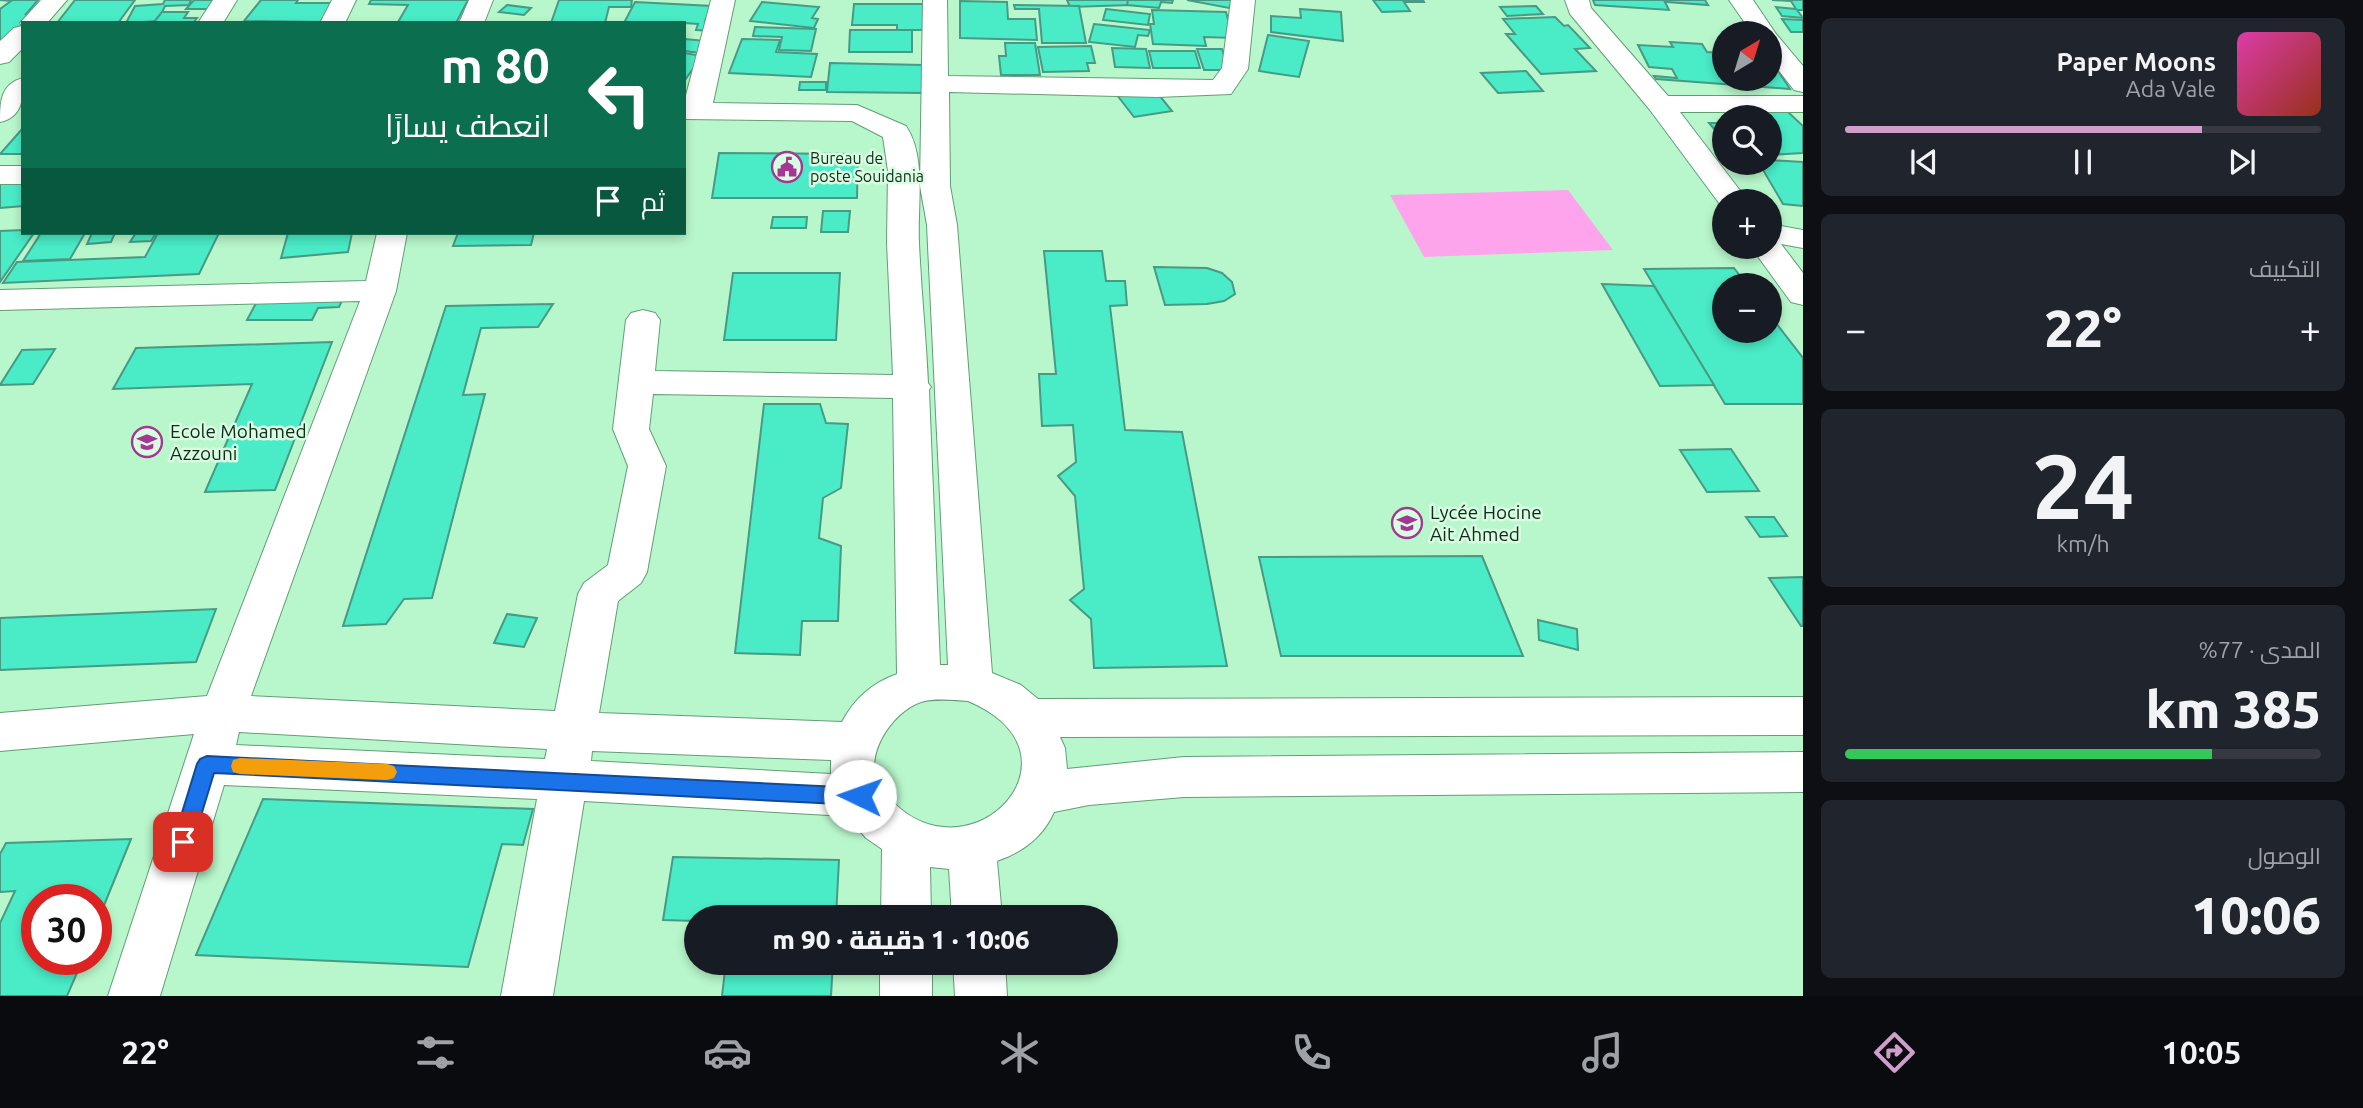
<!DOCTYPE html>
<html lang="ar">
<head>
<meta charset="utf-8">
<style>
	:root { --surface:#171b24; --page:#20242c; --text:#f1f3f6; --muted:#9ea1a6; --line:#363941; --accent:#cf9eca }
	body { margin:0; font-family:Ubuntu,Cairo,sans-serif; background:var(--page); color:var(--text); direction:rtl; height:100vh; display:flex; flex-direction:column; font-size:26px; white-space:nowrap }
	* { box-sizing:border-box; margin:0 }
	p { font-size:23px; color:var(--muted) }
	.icon { flex:none; width:38px; height:38px; fill:none; stroke:currentColor; stroke-width:2; stroke-linecap:round; stroke-linejoin:round }
	.map { position:relative; flex:1; overflow:hidden; direction:ltr }
	.panel { display:flex; flex-direction:column; gap:18px; padding:18px; background:#0d0f14; width:560px }
	.panel>* { flex:none }
	.top-card { position:absolute; left:21px; top:21px; width:665px; height:214px; border-radius:0px; box-shadow:0 4px 10px #0003; direction:rtl; background:#0b6e4f; color:#fff; overflow:hidden }
	.needle { width:46px; rotate:38deg }
	.fabs { position:absolute; left:1712px; top:21px; display:grid; gap:14px }
	.fabs a { display:grid; place-items:center; width:70px; height:70px; border-radius:50%; background:var(--surface); box-shadow:0 4px 10px #0003; font-size:35px }
	.speed { position:absolute; left:21px; top:884px; display:flex; gap:14px; font-size:35px; font-weight:700; text-align:center }
	.speed>* { display:grid; place-content:center; width:91px; height:91px; border-radius:50%; background:var(--surface); box-shadow:0 4px 10px #0003; line-height:1 }
	.speed .limit { border:10px solid #d22; background:#fff; color:#111 }
	.pin { position:absolute; display:grid; place-items:center; width:60px; height:60px; color:#fff; margin:-30px; border-radius:14px; box-shadow:0 4px 10px #0006 }
	.me { position:absolute; width:77px; margin:-38px; rotate:273deg; stroke-linejoin:round; filter:drop-shadow(0 0 5px #0008) }
	.turn { display:flex; align-items:center; gap:24px; height:147px; padding:0 21px; font-size:32px }
	.turn .icon { width:91px; height:91px; stroke-width:2.5 }
	.turn b { display:block; font-size:49px; line-height:60px }
	.then { display:flex; align-items:center; height:66px; padding:0 21px; background:#0003; gap:14px; font-size:26px }
	.big { font-size:52px; font-weight:800; line-height:1.1 }
	.panel .widget { flex:1; display:flex; flex-direction:column; justify-content:center; gap:10px; min-width:0; padding:0 24px; border-radius:10px; background:var(--page) }
	.panel .dial { align-items:center; gap:0 }
	.dial b { font-size:91px; line-height:1 }
	.song { display:flex; align-items:center; gap:21px }
	.cover { width:84px; height:84px; border-radius:10px; background:linear-gradient(135deg,hsl(320 70% 55%),hsl(10 70% 35%)) }
	.played { height:7px; border-radius:4px; background:linear-gradient(90deg,var(--accent) 75%,var(--line) 75%) }
	.keys { display:flex; justify-content:space-around; direction:ltr }
	.heat { display:flex; justify-content:space-between; align-items:center; font-size:38px; direction:ltr }
	.charge { height:10px; border-radius:5px; background:linear-gradient(90deg,#34c759 77%,var(--line) 0) }
	.trip { position:absolute; left:684px; top:905px; width:434px; height:70px; border-radius:35px; background:var(--surface); box-shadow:0 4px 10px #0003; font-weight:800; line-height:70px; text-align:center; direction:rtl }
	.dock { display:flex; height:112px; justify-content:space-around; align-items:center; background:#090b0e; color:var(--muted) }
	.dock .icon { width:49px; height:49px }
	.dock .on { color:var(--accent) }
	.dock b { font-size:32px; color:var(--text) }
	main { display:flex; flex:1; min-height:0 }
	.map>svg:first-child { display:block }
	.green { fill:#fea4ed }
	.building { fill:#49ecc7; stroke:#489a85; stroke-width:2 }
	.lines { fill:none; stroke-linecap:round; stroke-linejoin:round }
	.minor-casing { stroke:#629d76; stroke-width:2 }
	.minor { fill:#fff; fill-rule:evenodd }
	.route { fill:#1a73e8; stroke:#114b97; stroke-width:2 }
	.slow { fill:#f59e0b }
	.labels { text-anchor:middle; dominant-baseline:central; stroke-width:5; stroke-linejoin:round; paint-order:stroke }
	.far-poi-label { font-size:16px; fill:#112a1a; stroke:#d8fde3; text-anchor:start }
	.poi-label { font-size:19px; fill:#112a1a; stroke:#d8fde3; text-anchor:start }
</style>
</head>
<body>
<main>
<section class="panel">
<div class="widget">
<div class="song"><i class="cover"></i><div><b>Paper Moons</b><p>Ada Vale</p></div></div>
<div class="played"></div>
<div class="keys"><svg class="icon" aria-label="previous" viewBox="0 0 24 24"><path d="M18 5L8 12l10 7zM5 5v14"/></svg><svg class="icon" aria-label="pause" viewBox="0 0 24 24"><path d="M8 5v14M16 5v14"/></svg><svg class="icon" aria-label="next" viewBox="0 0 24 24"><path d="M6 5l10 7-10 7zM19 5v14"/></svg></div>
</div>
<div class="widget"><p>التكييف</p>
<div class="heat"><a>−</a><b class="big">22°</b><a>+</a></div>
</div>
<div class="widget dial"><b>24</b><p>km/h</p></div>
<div class="widget"><p>المدى · 77%</p><b class="big">385 km</b><div class="charge"></div></div>
<div class="widget"><p>الوصول</p><b class="big">10:06</b></div>
</section>
<div class="map">
<svg width="1803" height="996" viewBox="0 0 1803 996">
	<rect width="100%" height="100%" fill="#b8f7cb"/>
	<polygon class="green" points="1568,190 1613,250 1424,257 1390,195"/>
	<g class="building">
		<polygon points="0,0 38,0 26,14 37,13 23,23 23,30 0,44 0,9 11,1"/>
		<polygon points="75,0 135,0 118,23 57,23"/>
		<polygon points="165,0 191,0 189,5 165,6 158,21 126,23 135,6 163,4"/>
		<polygon points="194,0 227,0 219,9 186,9"/>
		<polygon points="261,0 298,0 296,3 336,3 324,22 244,21"/>
		<polygon points="371,0 468,0 456,23 398,22 408,5 369,4"/>
		<polygon points="559,0 632,0 631,7 609,7 605,23 551,23"/>
		<polygon points="1067,0 1128,0 1130,5 1070,7"/>
		<polygon points="1128,0 1173,0 1172,3 1161,2 1159,8 1127,5"/>
		<polygon points="1187,0 1233,0 1229,8"/>
		<polygon points="1373,0 1423,0 1424,2 1404,2 1410,11 1382,12"/>
		<polygon points="1593,0 1664,0 1669,10 1595,5"/>
		<polygon points="1666,0 1705,0 1708,5 1667,2"/>
		<polygon points="1772,0 1803,0 1803,10 1797,10 1803,18 1782,16 1776,7 1796,9 1791,1"/>
		<polygon points="960,1 1007,2 1008,19 1035,19 1037,40 960,38"/>
		<polygon points="635,2 712,6 705,21 717,22 714,31 696,30 698,24 684,23 624,23"/>
		<polygon points="762,2 819,7 812,18 818,19 814,28 750,21"/>
		<polygon points="854,4 923,4 924,30 897,30 897,25 852,25"/>
		<polygon points="507,5 531,8 524,15 499,12"/>
		<polygon points="1014,5 1079,6 1086,43 1042,43 1039,9 1015,9"/>
		<polygon points="1536,6 1543,14 1507,16 1500,7"/>
		<polygon points="1106,9 1150,14 1148,25 1103,20"/>
		<polygon points="1300,9 1341,12 1343,41 1271,32 1271,16 1301,18"/>
		<polygon points="1152,10 1226,12 1233,38 1204,37 1206,46 1153,44 1150,24 1154,24"/>
		<polygon points="162,12 188,12 184,18 197,18 193,23 153,23"/>
		<polygon points="1555,17 1564,26 1568,25 1590,48 1575,49 1596,71 1541,74 1506,34 1515,34 1503,19"/>
		<polygon points="1782,19 1803,20 1803,32 1791,32"/>
		<polygon points="1094,24 1150,30 1148,36 1138,35 1135,47 1089,42"/>
		<polygon points="755,27 816,29 811,51 779,50 782,37 753,36"/>
		<polygon points="850,30 912,30 912,52 849,52"/>
		<polygon points="1268,35 1309,41 1299,77 1259,71"/>
		<polygon points="684,39 707,41 701,53 684,51"/>
		<polygon points="742,39 780,40 776,52 817,54 811,77 729,73"/>
		<polygon points="1670,42 1702,44 1707,52 1724,53 1724,79 1769,79 1769,57 1790,89 1656,79 1654,76 1677,78 1672,69 1649,67 1638,45 1673,47"/>
		<polygon points="1005,43 1035,43 1040,75 1001,75 999,56 1006,56"/>
		<polygon points="1091,46 1095,63 1087,63 1089,71 1043,72 1038,47"/>
		<polygon points="1112,48 1146,49 1150,68 1115,67"/>
		<polygon points="1197,49 1222,49 1229,70 1204,70"/>
		<polygon points="1149,51 1195,51 1200,68 1153,68"/>
		<polygon points="684,53 702,56 685,80 684,80"/>
		<polygon points="830,63 924,65 924,93 827,92"/>
		<polygon points="1526,71 1543,91 1498,93 1481,73"/>
		<polygon points="800,82 826,82 826,90 799,90"/>
		<polygon points="1155,90 1172,111 1134,117 1117,95"/>
		<polygon points="1787,111 1803,126 1803,153 1769,155 1769,117 1730,117 1725,113"/>
		<polygon points="1709,123 1724,123 1724,137 1721,137"/>
		<polygon points="23,128 23,154 0,154"/>
		<polygon points="719,153 858,154 857,198 712,198"/>
		<polygon points="1769,160 1803,162 1803,206 1783,204 1759,163 1769,163"/>
		<polygon points="23,178 23,206 0,208 0,179"/>
		<polygon points="823,211 850,211 848,232 821,232"/>
		<polygon points="773,217 807,217 806,228 771,228"/>
		<polygon points="23,230 23,233 34,233 0,282 0,231"/>
		<polygon points="41,233 85,233 70,259 23,261"/>
		<polygon points="92,233 115,233 111,242 87,244"/>
		<polygon points="136,233 156,233 151,241 130,242"/>
		<polygon points="158,233 219,233 199,274 3,283 17,262 145,257"/>
		<polygon points="288,233 355,233 352,233 348,252 281,258"/>
		<polygon points="458,233 534,233 531,245 453,246"/>
		<polygon points="1044,251 1102,251 1106,281 1125,281 1127,305 1110,306 1125,430 1182,432 1227,666 1094,668 1091,619 1070,600 1084,589 1075,496 1058,476 1076,462 1073,425 1042,426 1039,374 1056,374"/>
		<polygon points="1154,267 1207,268 1222,273 1232,282 1235,294 1224,301 1207,304 1165,305"/>
		<polygon points="1734,268 1747,285 1724,285 1724,331 1769,331 1769,314 1803,358 1803,404 1725,404 1644,269"/>
		<polygon points="733,273 840,273 836,340 724,340"/>
		<polygon points="1602,284 1654,286 1714,385 1660,386"/>
		<polygon points="264,288 348,288 339,307 318,308 312,320 247,320"/>
		<polygon points="553,304 538,327 481,328 463,395 485,394 432,598 404,599 386,624 343,626 446,306"/>
		<polygon points="332,342 275,490 205,492 252,384 113,389 136,348"/>
		<polygon points="55,349 33,384 0,385 22,350"/>
		<polygon points="764,404 820,404 826,423 848,424 841,488 823,498 819,538 841,546 838,621 802,621 800,655 735,653"/>
		<polygon points="1731,449 1759,491 1707,492 1680,450"/>
		<polygon points="1746,517 1774,517 1787,536 1760,537"/>
		<polygon points="1482,556 1523,656 1281,656 1259,557"/>
		<polygon points="1803,577 1803,626 1801,626 1769,578"/>
		<polygon points="216,609 196,662 0,670 0,618"/>
		<polygon points="507,614 537,618 524,647 494,643"/>
		<polygon points="1538,620 1577,629 1578,650 1539,640"/>
		<polygon points="263,799 533,809 523,845 502,844 468,967 196,955"/>
		<polygon points="131,839 96,925 96,900 37,900 37,959 83,959 67,996 0,996 0,923 15,891 0,892 0,854 6,843"/>
		<polygon points="673,857 839,860 836,917 696,917 696,921 663,920"/>
		<polygon points="726,962 833,962 831,996 722,996"/>
	</g>
	<g class="lines">
		<g class="minor-casing">
			<g id="minor">
				<polygon points="41,0 67,0 47,23 23,23 23,48 9,62 0,64 0,41 14,28 22,26 20,23"/>
				<polygon points="213,0 237,0 223,23 198,23"/>
				<polygon points="332,0 356,0 345,23 320,23"/>
				<polygon points="469,0 493,0 484,23 459,23"/>
				<path d="M711,0H735L713,103L857,105L906,126C927,157 917,207 919,243C921,290 926,336 928,383L931,387L929,390L940,665H948L927,225L920,186L923,0H947L948,76L1213,80L1222,68L1231,0H1255L1248,69L1231,94L1157,97L949,92L950,186L957,225L992,673L1021,685L1038,699L1803,697V735L1060,737L1065,748L1067,769L1184,757L1803,752V792L1184,797L1089,805L1054,812C1043,837 1023,852 997,861L1002,917H952L949,869L930,867L931,917H881L882,849L866,838L847,816L584,801L553,996H501L537,799L224,785L160,996H108L194,734L0,751V713L207,696L360,301L0,310V290L366,281L377,233H407L396,291L251,696L555,711L578,594L584,583L608,565L628,466L613,429L626,320L631,313L643,310L655,313L660,320L655,371L893,375L887,243L888,171L883,137L852,121L684,119V103ZM653,394L893,398L897,674C872,683 854,699 842,722L599,713L618,601L641,583L647,572L666,466L649,429ZM968,701C1099,756 960,895 881,788C860,760 891,712 921,702C935,698 954,700 968,701ZM239,732L547,749L545,759L236,745ZM592,751L831,760V774L591,761Z"/>
				<polygon points="1565,0 1589,0 1591,8 1668,96 1803,96 1803,112 1680,112 1748,201 1724,201 1722,207 1650,110 1570,14"/>
				<polygon points="1729,0 1753,0 1776,34 1803,66 1803,92 1794,90 1769,58 1769,33 1752,33"/>
				<path d="M23,78C23,98 23,117 0,122C0,103 0,84 23,78Z"/>
				<rect x="0" y="166" width="23" height="18"/>
				<polygon points="1769,224 1803,230 1803,248 1781,244 1803,273 1803,305 1791,302 1751,247 1769,247"/>
				<rect x="880" y="962" width="52" height="34"/>
				<polygon points="953,962 1005,962 1007,996 955,996"/>
			</g>
		</g>
		<use href="#minor" class="minor"/>
	</g>
	<polygon class="route" points="207,756 860,788 867,790 870,796 867,802 860,805 214,773 193,842 190,848 183,851 176,848 173,842 197,764 200,759"/>
	<polygon class="slow" points="240,758 387,764 394,766 397,772 394,778 387,780 240,774 233,772 231,766 233,760"/>
	<defs>
		<g id="civic-ring" transform="scale(1.575)"><circle r="9.5" fill="#d8fde3" stroke="#a53694" stroke-width="1.5"/><path d="M-.6-6.5H3V-4.5H.6V-3L4-1V1h2V6H-6V1h2V-1L-.6-3ZM-1.2 2.5V6h2.4V2.5Z" fill="#a53694"/></g>
		<g id="school-ring" transform="scale(1.575)"><circle r="9.5" fill="#d8fde3" stroke="#a53694" stroke-width="1.5"/><path d="M0-5L7-2L0 1L-7-2ZM-4 1L0 2.5L4 1V4Q0 6-4 4Z" fill="#a53694"/></g>
		<g id="university-ring" transform="scale(1.575)"><circle r="9.5" fill="#d8fde3" stroke="#a53694" stroke-width="1.5"/><path d="M0-5L7-2L0 1L-7-2ZM-4 1L0 2.5L4 1V4Q0 6-4 4Z" fill="#a53694"/></g>
	</defs>
	<g fill-rule="evenodd">
		<use href="#civic-ring" x="787" y="167"/>
		<use href="#school-ring" x="147" y="442"/>
		<use href="#university-ring" x="1407" y="523"/>
	</g>
	<g class="labels">
		<g class="far-poi-label">
			<text x="810" y="158">Bureau de<tspan x="810" dy="18">poste Souidania</tspan></text>
		</g>
		<g class="poi-label">
			<text x="170" y="431">Ecole Mohamed<tspan x="170" dy="22">Azzouni</tspan></text>
			<text x="1430" y="512">Lycée Hocine<tspan x="1430" dy="22">Ait Ahmed</tspan></text>
		</g>
	</g>
</svg>
<div class="fabs">
<a><svg class="needle" viewBox="-14 -14 28 28"><path d="M0-13l5 13h-10z" fill="#e53935"/><path d="M0 13l5-13h-10z" fill="#9ea1a6"/></svg></a>
<a><svg class="icon" aria-label="search" viewBox="0 0 24 24"><circle cx="10" cy="10" r="6"/><path d="M15 15l6 6"/></svg></a>
<a>+</a>
<a>−</a>
</div>
<div class="speed"><div class="limit">30</div></div>
<div class="pin" style="left:183px;top:842px;background:#d93025"><svg class="icon" aria-label="arrive" viewBox="0 0 24 24"><path d="M6 21V4h12l-3 4 3 4H6"/></svg></div>
<svg class="me" style="left:860px;top:796px" viewBox="-20 -20 40 40"><circle r="19" fill="#fff"/><path d="M0-13L10 11 0 6-10 11z" fill="#1a73e8"/></svg>
<div class="trip">10:06 · 1 دقيقة · 90 m</div>
<div class="top-card">
<div class="turn"><svg class="icon" aria-label="left" viewBox="0 0 24 24"><path d="M17 20v-9H6M10 6l-5 5 5 5"/></svg><div><b>80 m</b>انعطف يسارًا</div></div>
<div class="then">ثم<svg class="icon" aria-label="arrive" viewBox="0 0 24 24"><path d="M6 21V4h12l-3 4 3 4H6"/></svg></div>
</div>
</div>
</main>
<nav class="dock">
<b>10:05</b>
<svg class="icon on" aria-label="directions" viewBox="0 0 24 24"><path d="M12 3l9 9-9 9-9-9zM9 14v-3h6M13 9l2 2-2 2"/></svg>
<svg class="icon" aria-label="music" viewBox="0 0 24 24"><path d="M9 18V5l10-2v13"/><circle cx="6" cy="18" r="3"/><circle cx="16" cy="16" r="3"/></svg>
<svg class="icon" aria-label="phone" viewBox="0 0 24 24"><path d="M5 4h4l2 5-3 2q2 4 5 5l2-3 5 2v4C11 20 4 13 5 4z"/></svg>
<svg class="icon" aria-label="climate" viewBox="0 0 24 24"><path d="M12 3v18M4 7l16 10M4 17L20 7"/></svg>
<svg class="icon" aria-label="car" viewBox="0 0 24 24"><path d="M5 17H2v-5l4-1 3-4h7l3 4 3 1v5h-3M9 17h6M6 11h13"/><circle cx="7" cy="17" r="2"/><circle cx="17" cy="17" r="2"/></svg>
<svg class="icon" aria-label="filters" viewBox="0 0 24 24"><path d="M4 7h16M4 17h16"/><circle cx="9" cy="7" r="2"/><circle cx="15" cy="17" r="2"/></svg>
<b>22°</b>
</nav>
</body>
</html>
